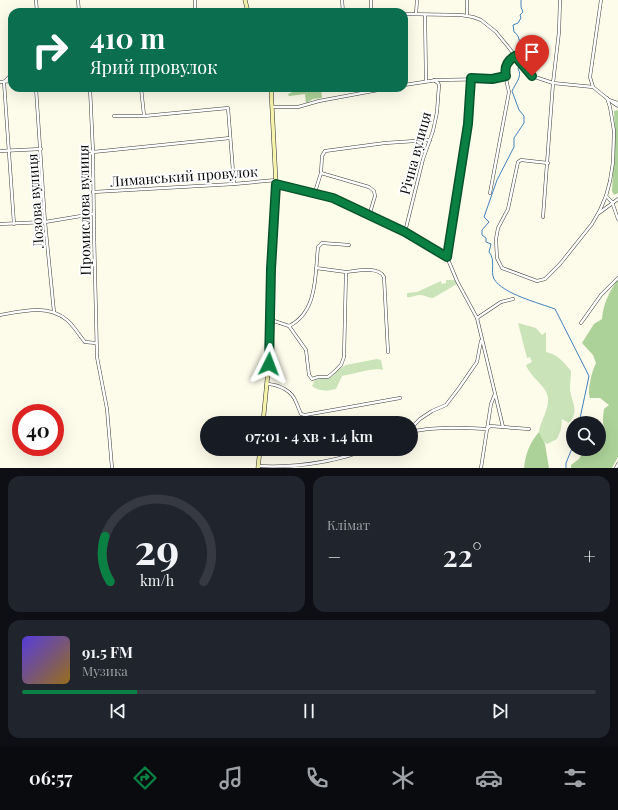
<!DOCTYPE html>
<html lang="uk">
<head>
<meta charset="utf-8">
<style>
	:root { --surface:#171b24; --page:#20242c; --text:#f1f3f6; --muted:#9ea1a6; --line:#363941; --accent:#0b8043 }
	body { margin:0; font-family:"Playfair Display",serif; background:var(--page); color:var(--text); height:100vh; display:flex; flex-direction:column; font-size:15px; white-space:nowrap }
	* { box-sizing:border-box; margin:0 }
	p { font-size:13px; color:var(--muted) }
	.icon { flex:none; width:22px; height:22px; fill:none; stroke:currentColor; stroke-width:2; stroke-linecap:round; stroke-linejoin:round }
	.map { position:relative; height:468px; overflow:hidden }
	.side { display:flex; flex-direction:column; gap:8px; padding:8px; background:#0d0f14; flex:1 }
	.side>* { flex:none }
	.guide { position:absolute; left:8px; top:8px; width:400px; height:84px; border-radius:12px; box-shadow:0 4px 16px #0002; background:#0b6e4f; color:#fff; overflow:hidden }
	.fabs { position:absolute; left:566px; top:416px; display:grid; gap:8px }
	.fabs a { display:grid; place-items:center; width:40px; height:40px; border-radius:50%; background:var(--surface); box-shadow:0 4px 16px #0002; font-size:20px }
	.speed { position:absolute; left:12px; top:404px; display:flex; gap:8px; font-size:20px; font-weight:700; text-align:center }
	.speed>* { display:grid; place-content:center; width:52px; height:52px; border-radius:50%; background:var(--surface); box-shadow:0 4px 16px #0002; line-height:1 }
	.speed .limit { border:6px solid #d22; background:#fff; color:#111 }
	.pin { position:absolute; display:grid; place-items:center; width:34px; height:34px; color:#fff; margin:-41px -17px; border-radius:50% 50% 50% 0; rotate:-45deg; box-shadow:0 0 4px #0007 }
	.pin .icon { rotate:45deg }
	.me { position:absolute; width:44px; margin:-22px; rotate:3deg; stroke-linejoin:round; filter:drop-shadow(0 0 3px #0008) }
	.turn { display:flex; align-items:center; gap:14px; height:84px; padding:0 16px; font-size:18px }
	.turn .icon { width:52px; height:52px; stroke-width:2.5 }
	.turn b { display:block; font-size:28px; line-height:34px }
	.big { font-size:30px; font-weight:600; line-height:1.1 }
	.side .card { flex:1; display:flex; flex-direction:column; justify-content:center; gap:6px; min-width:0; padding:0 14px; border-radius:12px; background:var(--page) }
	.side .dial { align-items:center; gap:0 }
	.dial svg { height:104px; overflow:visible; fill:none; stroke:var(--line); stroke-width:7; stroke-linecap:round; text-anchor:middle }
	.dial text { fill:var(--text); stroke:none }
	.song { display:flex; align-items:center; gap:12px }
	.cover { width:48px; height:48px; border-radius:6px; background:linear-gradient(135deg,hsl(250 70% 55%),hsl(40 70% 35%)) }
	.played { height:4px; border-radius:2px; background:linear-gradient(90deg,var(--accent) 20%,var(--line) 20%) }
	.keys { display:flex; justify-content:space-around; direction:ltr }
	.heat { display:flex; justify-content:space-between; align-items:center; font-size:22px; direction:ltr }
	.side .tiles { flex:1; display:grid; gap:8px; grid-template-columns:1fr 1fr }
	.card:last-child { grid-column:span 2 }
	.trip { position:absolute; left:200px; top:416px; width:218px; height:40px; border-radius:20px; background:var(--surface); box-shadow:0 4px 16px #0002; font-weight:600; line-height:40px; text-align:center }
	.menu { display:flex; height:64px; justify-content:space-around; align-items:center; background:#090b0e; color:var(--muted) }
	.menu .icon { width:28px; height:28px }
	.menu .on { color:var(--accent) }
	.menu b { font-size:18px; color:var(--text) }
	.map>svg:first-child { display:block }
	.green { fill:#cae3b8 }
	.forest { fill:#add299 }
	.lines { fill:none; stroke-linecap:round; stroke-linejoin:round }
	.stream { stroke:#4382bd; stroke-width:1 }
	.street-casing { stroke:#3d3d3d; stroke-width:3.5 }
	.secondary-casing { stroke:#2c2c2c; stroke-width:4.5 }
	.street { stroke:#fff; stroke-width:2.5 }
	.secondary { stroke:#f6f4ac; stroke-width:3.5 }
	.route-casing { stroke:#07532c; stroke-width:10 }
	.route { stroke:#0b8043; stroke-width:7 }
	.labels { text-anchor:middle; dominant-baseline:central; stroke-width:4; stroke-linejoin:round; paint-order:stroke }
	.street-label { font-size:14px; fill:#0a0a0a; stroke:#fff }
</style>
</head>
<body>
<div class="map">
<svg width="618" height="468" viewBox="0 0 618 468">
	<rect width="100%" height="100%" fill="#fdfbea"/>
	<g class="green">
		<path d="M446,280H455L457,284L433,298C428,298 425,295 420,295C415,295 412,298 407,297V293L417,292L441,281L442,284L446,283Z"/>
		<path d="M518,323L536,328L542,335L546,332V352C558,355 563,361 571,371C571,376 570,382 570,387C570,402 581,409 569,423L562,419L561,429L557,439L547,444L544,442L539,432C540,422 547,413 548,402C550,387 531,379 526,365L532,362L530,357L527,358Z"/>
		<path d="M377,359L381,360L383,370L378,369L369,370L342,376L336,389C328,391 320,392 312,386L315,380L332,376L341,368L346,365Z"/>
	</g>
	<g class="forest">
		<polygon points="301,88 321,88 322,98 313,99 306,103 305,94 289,96 288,94"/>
		<polygon points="618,110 618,193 614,195 612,191 615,137 614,111"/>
		<path d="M618,280V457L612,468H571V465L579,459L584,450L599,449C599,445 604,436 605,430C602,424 603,416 604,409L609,405L600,398H590C587,391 592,371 596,363L593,355L582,343L594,324L602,319C603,305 609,291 618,280Z"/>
		<path d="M539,432L545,444L549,468H524C525,455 530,442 539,432Z"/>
	</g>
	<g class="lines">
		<g class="stream">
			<path d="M521,60V59L526,57L528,54L527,52H521C519,45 521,36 514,32L513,25L518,23L521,18L520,15L523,12L521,7V0"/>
			<path d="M520,63L518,69C523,76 515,84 512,91L519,110L524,116V123L514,138V147L497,180L484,217L489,222L482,230V235L486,238V242L491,244L489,252C496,260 490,271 494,279C503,294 539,303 555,309L589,376L579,423"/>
			<polyline points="566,468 566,463 573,446"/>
		</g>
		<g class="street-casing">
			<g id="street">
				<polyline points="36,0 37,12"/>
				<polyline points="78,0 79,12"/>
				<polyline points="195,0 195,12"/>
				<polyline points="342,0 343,12"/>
				<polyline points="467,0 467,15"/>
				<polyline points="371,12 371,0"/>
				<polyline points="404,14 461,15 473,17 481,20 496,32 532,76 553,83 593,87 609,100 618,103"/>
				<polyline points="416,14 417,0"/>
				<polyline points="425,15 426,81"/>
				<polyline points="0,82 12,81"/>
				<polyline points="4,82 14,224"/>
				<polyline points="4,82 12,74"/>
				<polyline points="404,85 437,80 492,79 506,76"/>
				<polyline points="593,87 590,77 601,0"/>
				<polyline points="36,88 45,222 54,312"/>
				<polyline points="90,88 93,152 94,232 97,357 107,409 112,468"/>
				<polyline points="141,88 144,115"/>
				<polyline points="612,102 618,106"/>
				<polyline points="273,107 298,107 319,101 389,88"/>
				<polyline points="114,116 144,116 228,108 234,184"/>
				<polyline points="0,151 41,149"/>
				<polyline points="93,152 230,138"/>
				<polyline points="548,163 521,160 518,162 508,209 498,228 496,239 497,258 502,268 537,281 545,279 560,264 592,224 600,210 606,196 610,181 613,162 614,131 610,107 607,98"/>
				<polyline points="321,173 369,187 374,191 375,196 369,216"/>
				<polyline points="276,184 333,198 405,232 447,257"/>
				<polyline points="93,192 234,184 276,180"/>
				<polyline points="315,192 321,173 322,156 325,151 385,143 430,140"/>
				<path d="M490,193L509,92C506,78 500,65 515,56"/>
				<polyline points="606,196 612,202 618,219"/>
				<polyline points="599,213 618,199"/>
				<polyline points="543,217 553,83 559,32 560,0"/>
				<polyline points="0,224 45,222 93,214"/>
				<polyline points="405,232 423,159 433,131 437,112 439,85 438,83 434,80"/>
				<polyline points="447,257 457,281 477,318 503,427"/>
				<polyline points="447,257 468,124 471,78"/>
				<path d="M316,268L346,272L344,357L341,365L335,371L328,377H318L312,379L309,375L306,350L289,326C318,312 315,274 318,247L322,243L349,245"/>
				<path d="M346,272C356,271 379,266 384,277L388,352"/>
				<path d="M0,315C23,311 48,304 67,320C74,326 79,335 85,342L96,343"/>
				<polyline points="477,318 501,302 513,299"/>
				<polyline points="271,320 289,326"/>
				<polyline points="581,323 601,295 618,278"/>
				<path d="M268,384C280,385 292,391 296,402C298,406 299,410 301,414L305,415L400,398"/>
				<polyline points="411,428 420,419 432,411 446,405 459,388 477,362 481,341"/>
				<path d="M411,432C432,426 464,428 487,429L490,426L529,429"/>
				<path d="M258,466C295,468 334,462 369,449"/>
				<polyline points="481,468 491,404 495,394"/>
				<polyline points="616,468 618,464"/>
			</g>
		</g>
		<g class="secondary-casing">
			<g id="secondary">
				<polyline points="245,0 248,12"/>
				<polyline points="263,423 270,351 271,269 276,184 271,88"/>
				<polyline points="258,468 260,449"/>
			</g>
		</g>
		<use href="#street" class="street"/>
		<use href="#secondary" class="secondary"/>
	</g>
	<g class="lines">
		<g class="route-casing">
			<path id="route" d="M269,364L271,269L276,184L333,198L405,232L447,257L468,124L471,78L492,79L506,76C504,67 507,61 515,56L532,76"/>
		</g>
		<use href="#route" class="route"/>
	</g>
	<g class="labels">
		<g class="street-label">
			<text transform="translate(415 153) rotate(-75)">Річна вулиця</text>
			<text transform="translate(184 176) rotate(-4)">Лиманський провулок</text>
			<text transform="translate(35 201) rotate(-94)">Лозова вулиця</text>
			<text transform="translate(84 210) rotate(-91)">Промислова вулиця</text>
		</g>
	</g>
</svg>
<div class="fabs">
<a><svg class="icon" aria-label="search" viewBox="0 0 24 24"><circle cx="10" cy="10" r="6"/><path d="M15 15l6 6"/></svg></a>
</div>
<div class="speed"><div class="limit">40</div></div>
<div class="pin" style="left:532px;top:76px;background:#d93025"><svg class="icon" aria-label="arrive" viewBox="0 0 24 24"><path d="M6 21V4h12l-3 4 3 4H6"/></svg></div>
<svg class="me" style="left:269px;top:364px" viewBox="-20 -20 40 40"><path d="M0-17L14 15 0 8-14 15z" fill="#0b8043" stroke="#fff" stroke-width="4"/></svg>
<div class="trip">07:01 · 4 хв · 1.4 km</div>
<div class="guide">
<div class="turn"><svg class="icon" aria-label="right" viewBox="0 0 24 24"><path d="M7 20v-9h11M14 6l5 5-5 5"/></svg><div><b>410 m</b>Ярий провулок</div></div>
</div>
</div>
<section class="side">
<div class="tiles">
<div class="card dial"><svg viewBox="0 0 100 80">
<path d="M14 69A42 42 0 1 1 86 69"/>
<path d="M14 69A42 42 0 0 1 10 34" stroke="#0b8043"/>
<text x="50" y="56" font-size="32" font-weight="700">29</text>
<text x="50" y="72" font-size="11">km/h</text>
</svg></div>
<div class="card"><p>Клімат</p>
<div class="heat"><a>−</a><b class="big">22°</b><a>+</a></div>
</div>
<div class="card">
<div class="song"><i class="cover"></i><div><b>91.5 FM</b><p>Музика</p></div></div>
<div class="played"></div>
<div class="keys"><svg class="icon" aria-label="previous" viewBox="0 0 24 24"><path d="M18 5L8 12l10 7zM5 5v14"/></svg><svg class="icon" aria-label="pause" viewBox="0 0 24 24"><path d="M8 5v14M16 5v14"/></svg><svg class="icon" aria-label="next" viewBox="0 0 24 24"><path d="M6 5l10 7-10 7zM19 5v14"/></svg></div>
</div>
</div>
</section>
<nav class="menu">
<b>06:57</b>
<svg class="icon on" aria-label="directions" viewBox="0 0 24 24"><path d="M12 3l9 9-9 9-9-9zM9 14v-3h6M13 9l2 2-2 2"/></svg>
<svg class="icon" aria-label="music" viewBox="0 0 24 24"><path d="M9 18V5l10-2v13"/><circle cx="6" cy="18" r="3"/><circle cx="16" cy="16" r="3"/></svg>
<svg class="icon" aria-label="phone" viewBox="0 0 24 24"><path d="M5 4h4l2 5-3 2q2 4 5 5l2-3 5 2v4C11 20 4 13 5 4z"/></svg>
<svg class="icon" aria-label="climate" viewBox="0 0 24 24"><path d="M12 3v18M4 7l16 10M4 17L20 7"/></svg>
<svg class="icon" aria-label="car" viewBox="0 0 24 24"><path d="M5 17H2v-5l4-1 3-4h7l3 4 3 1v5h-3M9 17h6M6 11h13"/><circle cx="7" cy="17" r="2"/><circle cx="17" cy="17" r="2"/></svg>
<svg class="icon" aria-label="filters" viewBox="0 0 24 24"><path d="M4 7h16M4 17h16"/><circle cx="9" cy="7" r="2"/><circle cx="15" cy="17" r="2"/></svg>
</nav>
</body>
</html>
